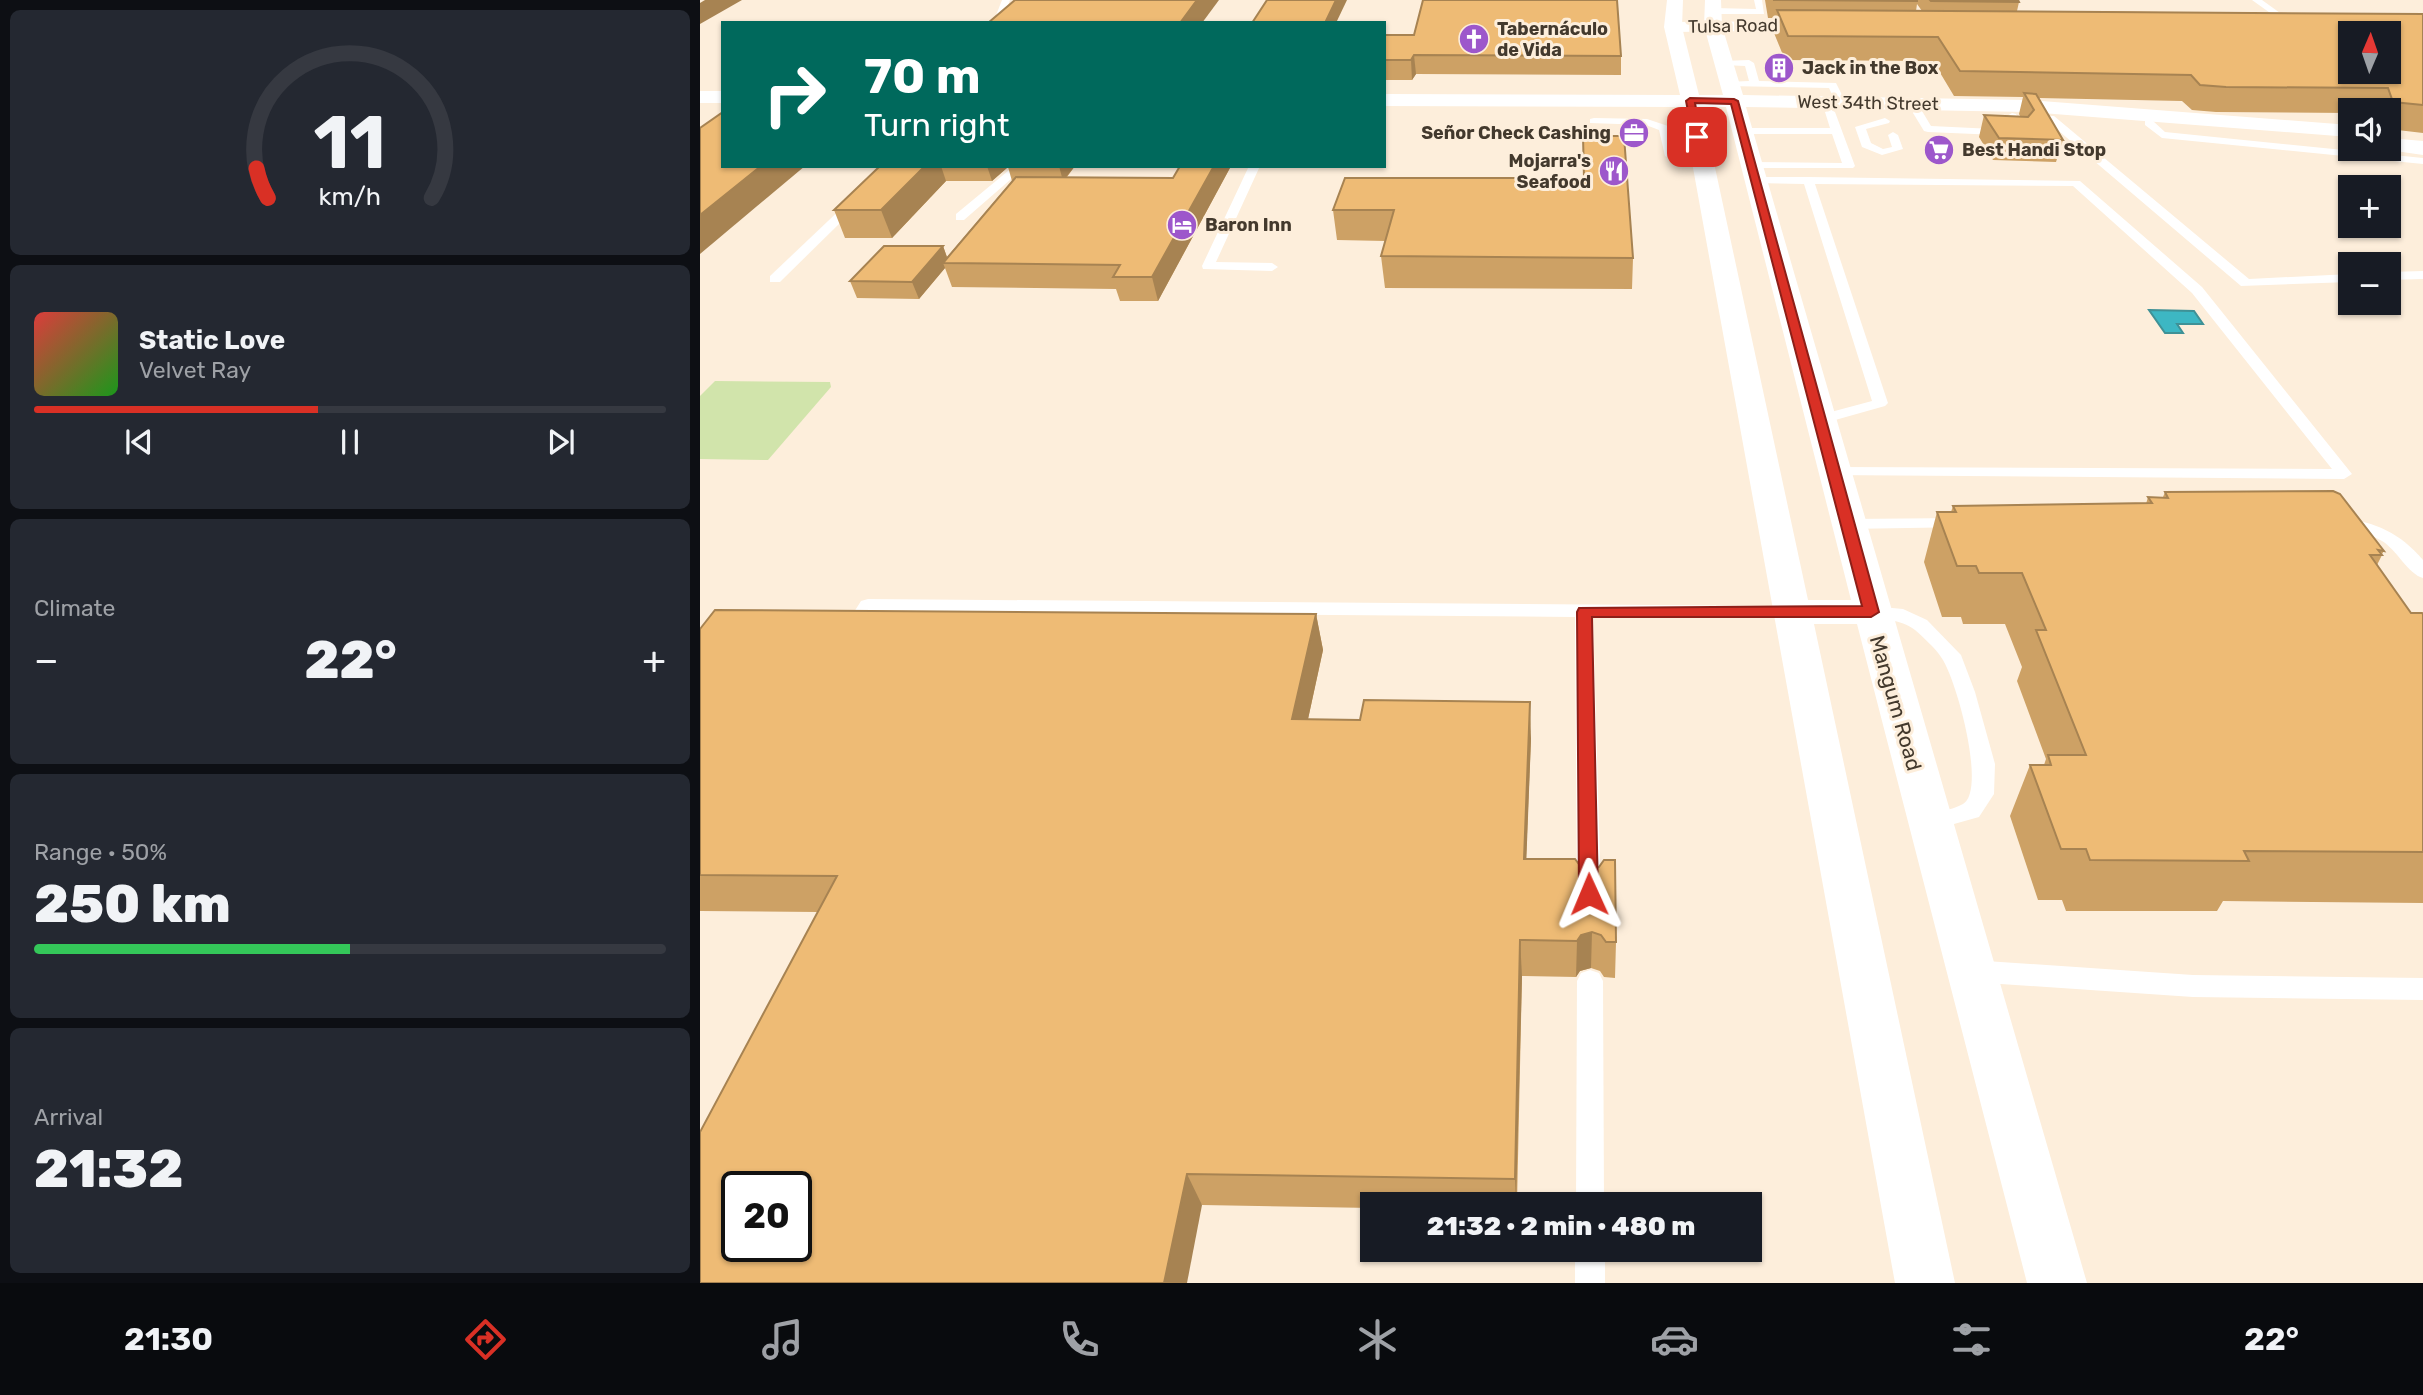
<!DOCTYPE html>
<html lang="en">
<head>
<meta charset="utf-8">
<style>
	:root { --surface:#171b24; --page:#242831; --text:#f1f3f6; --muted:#9ea1a6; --line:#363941; --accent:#d93025 }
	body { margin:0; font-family:Rubik,sans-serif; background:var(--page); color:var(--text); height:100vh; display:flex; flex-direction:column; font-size:26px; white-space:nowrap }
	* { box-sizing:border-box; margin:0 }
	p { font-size:23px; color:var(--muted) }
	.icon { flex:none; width:38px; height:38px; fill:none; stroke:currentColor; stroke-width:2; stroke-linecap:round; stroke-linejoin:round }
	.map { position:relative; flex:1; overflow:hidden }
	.sheet { display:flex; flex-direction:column; gap:10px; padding:10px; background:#0d0f14; width:700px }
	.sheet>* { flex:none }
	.top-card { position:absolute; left:21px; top:21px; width:665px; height:147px; border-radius:0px; box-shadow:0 2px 5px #0004; background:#00695c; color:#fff; overflow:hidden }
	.needle { width:46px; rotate:2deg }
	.tools { position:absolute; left:1638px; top:21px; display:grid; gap:14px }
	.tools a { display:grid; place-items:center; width:63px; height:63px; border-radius:0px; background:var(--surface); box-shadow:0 2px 5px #0004; font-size:35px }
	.speed { position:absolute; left:21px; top:1171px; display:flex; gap:14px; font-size:35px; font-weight:700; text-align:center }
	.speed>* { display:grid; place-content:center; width:91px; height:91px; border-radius:50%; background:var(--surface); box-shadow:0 2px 5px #0004; line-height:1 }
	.speed .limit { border:4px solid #111; border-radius:10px; background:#fff; color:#111 }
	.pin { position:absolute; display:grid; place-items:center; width:60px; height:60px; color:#fff; margin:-30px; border-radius:14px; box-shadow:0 4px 10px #0006 }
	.me { position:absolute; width:77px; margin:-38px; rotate:359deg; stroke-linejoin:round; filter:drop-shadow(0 0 5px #0008) }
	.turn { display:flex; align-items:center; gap:24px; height:147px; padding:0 28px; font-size:32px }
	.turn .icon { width:91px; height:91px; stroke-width:2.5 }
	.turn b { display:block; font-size:49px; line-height:60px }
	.big { font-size:52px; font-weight:800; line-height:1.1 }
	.sheet .widget { flex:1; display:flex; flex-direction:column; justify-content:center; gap:10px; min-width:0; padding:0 24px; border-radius:10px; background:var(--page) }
	.sheet .dial { align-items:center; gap:0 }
	.dial svg { height:182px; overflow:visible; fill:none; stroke:var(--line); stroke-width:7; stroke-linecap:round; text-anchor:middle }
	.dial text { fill:var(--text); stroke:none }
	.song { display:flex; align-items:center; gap:21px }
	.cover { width:84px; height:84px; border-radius:10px; background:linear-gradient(135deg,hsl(0 70% 55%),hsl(120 70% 35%)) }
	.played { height:7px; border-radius:4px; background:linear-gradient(90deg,var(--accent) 45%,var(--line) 45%) }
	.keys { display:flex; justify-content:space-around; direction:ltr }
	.heat { display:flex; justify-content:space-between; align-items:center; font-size:38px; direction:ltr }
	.charge { height:10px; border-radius:5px; background:linear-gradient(90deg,#34c759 50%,var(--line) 0) }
	.trip { position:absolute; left:660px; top:1192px; width:402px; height:70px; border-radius:0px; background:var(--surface); box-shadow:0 2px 5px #0004; font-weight:800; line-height:70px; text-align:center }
	.dock { display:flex; height:112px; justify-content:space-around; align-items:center; background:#090b0e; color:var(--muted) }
	.dock .icon { width:49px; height:49px }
	.dock .active { color:var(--accent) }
	.dock b { font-size:32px; color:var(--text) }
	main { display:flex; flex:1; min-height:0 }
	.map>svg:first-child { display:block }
	.green { fill:#d1e4ab }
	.water { fill:#3db7c3; stroke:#3f9196; stroke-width:2 }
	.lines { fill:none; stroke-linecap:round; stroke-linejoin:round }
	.service { fill:#fff; fill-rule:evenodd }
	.minor { fill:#fff; fill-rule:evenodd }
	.secondary { fill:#fff; fill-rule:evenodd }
	.wall { fill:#cda165; fill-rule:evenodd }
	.shaded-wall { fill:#a78352 }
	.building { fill:#eebb75; stroke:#a78352; stroke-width:2; fill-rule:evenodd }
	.route { fill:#d93025; stroke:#8d1f18; stroke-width:2 }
	.labels { text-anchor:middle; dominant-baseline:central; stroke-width:6; stroke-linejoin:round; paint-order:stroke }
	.far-street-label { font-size:18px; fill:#43392d; stroke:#fdeedb }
	.far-poi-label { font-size:18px; font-weight:bold; fill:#43392d; stroke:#fdeedb; text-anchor:start }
	.street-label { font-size:21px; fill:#43392d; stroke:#fdeedb }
</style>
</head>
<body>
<main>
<section class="sheet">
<div class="widget dial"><svg viewBox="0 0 100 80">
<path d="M14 69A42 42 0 1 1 86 69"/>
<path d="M14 69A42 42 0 0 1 9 56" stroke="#d93025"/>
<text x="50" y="56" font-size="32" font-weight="700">11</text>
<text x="50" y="72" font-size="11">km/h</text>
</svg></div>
<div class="widget">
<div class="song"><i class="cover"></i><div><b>Static Love</b><p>Velvet Ray</p></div></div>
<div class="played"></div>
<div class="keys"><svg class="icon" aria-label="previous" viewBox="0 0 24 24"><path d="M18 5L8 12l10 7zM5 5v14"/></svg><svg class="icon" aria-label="pause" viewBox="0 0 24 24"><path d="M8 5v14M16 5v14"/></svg><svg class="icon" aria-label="next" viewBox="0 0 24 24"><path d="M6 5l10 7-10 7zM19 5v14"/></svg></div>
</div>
<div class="widget"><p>Climate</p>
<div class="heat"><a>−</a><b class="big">22°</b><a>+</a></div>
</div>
<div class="widget"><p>Range · 50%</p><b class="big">250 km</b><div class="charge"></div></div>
<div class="widget"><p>Arrival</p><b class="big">21:32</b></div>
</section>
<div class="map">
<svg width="1723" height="1283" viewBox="0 0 1723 1283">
	<rect width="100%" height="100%" fill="#fdeedb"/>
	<polygon class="green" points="15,381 130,382 131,387 68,460 0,459 0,396"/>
	<polygon class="water" points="1449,310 1494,311 1503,324 1477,324 1483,333 1465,333"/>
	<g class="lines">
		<g class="service">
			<polygon points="302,0 310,0 301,23 293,23"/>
			<polygon points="1054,0 1062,0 1064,14 1013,14 1009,11 1013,8 1056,9"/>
			<polygon points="1552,0 1562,0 1598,26 1591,28"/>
			<polygon points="1049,60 1054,63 1059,81 1136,83 1146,103 1137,105 1129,88 1027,86 1027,82 1049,81 1045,66 1023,65 1023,61"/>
			<polygon points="1130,109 1135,112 1155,166 1153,168 1050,168 1044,165 1050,162 1142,163 1132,134 1041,134 1036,131 1041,128 1130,128 1125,112"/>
			<polygon points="1214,111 1222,111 1231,126 1314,130 1307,116 1312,113 1316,114 1326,133 1321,136 1228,132 1224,131 1213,113"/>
			<polygon points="1346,116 1354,116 1549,279 1650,274 1650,282 1541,286 1346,120"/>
			<polygon points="894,118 947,119 968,126 975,156 970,159 965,156 959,130 946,125 890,123 890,119"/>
			<polygon points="1185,118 1190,121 1189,123 1166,129 1171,143 1183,149 1192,147 1188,135 1193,132 1198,135 1203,149 1182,155 1162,147 1155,127"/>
			<polygon points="1445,121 1453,121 1465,132 1723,158 1723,164 1462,138 1445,125"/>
			<polygon points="186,166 198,166 80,282 70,282 70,276"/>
			<polygon points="314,166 326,166 264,220 256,220 256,214"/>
			<polygon points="549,166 560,166 516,262 572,263 578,267 572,271 503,269 502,266"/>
			<polygon points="1108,177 1380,181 1502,287 1652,474 1644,479 1128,475 1126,472 1128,469 1134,467 1632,469 1492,293 1373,186 1115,184 1188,403 1185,406 1121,424 1116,422 1113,419 1116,416 1172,401 1104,184 1054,183 1048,180 1054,177"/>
			<polygon points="1723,271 1723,279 1689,280 1689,272"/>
			<polygon points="1261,518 1267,519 1270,523 1267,527 1148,529 1139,524 1148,519"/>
			<path d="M1641,518C1676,522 1700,533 1723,560V578C1708,574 1697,550 1682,541C1667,532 1652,531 1635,527L1632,523L1635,519Z"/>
			<polygon points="168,599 1091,606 1098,608 1100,612 1098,616 1091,618 893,617 901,894 897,901 889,904 881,901 877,894 875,617 173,611 161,631 141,631 139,626 141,621 149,620 161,601"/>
			<path d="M1171,606L1203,609L1227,620L1261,655L1275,692L1295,764L1294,794L1279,817L1229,831L1221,828L1218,822L1221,816C1234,812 1251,811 1263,804C1287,790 1256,677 1241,657C1235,648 1224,638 1215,630C1200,618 1182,621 1164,616L1162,612L1164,608Z"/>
			<polygon points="1271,960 1493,975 1723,978 1723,1000 1493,997 1271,982 1262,979 1259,971 1262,963"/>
			<polygon points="890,970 899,973 903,981 904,1204 876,1204 877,981 881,973"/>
			<rect x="875" y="1250" width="30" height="33"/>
		</g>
		<polygon class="minor" points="1126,21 1132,22 1135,26 1132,30 973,32 964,27 973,22"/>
		<g class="secondary">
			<path d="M967,0H983L982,27L999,95H1023L1004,26L1005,0H1021L1022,26L1043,95L1328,100L1650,125V137L1328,112L1046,107L1387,1283H1327L1157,624H1114L1255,1283H1195L982,107L684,106V94L980,95L964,27ZM1002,107H1026L1151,600H1108Z"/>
			<rect x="0" y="91" width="23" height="12"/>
			<polygon points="1689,138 1723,141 1723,155 1682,149 1689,149"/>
		</g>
	</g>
	<g class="wall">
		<path d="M1065,0H1318L1319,2L1317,11L1723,14V133L1689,129V110H1650V113L1516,112L1492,110L1482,101L1339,98L1363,140L1356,162L1293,160L1279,137L1284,115L1320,116L1319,114L1323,97L1254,96L1233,61L1085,60L1074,33L1076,18H1068ZM1217,4L1222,11H1216Z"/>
		<polygon points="684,35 921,56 921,75 716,74 712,80 684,80"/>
		<polygon points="883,136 933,258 932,289 685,288 681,256 686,241 637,240 633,210 883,178"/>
		<polygon points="180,166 375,166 367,177 473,178 480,166 531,166 458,301 420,301 416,289 252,287 245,268 219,299 157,298 150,281 243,246 247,257 312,181 308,167 292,181 246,181 192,238 145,238 134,210"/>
		<polygon points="1465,492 1684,551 1682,554 1682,555 1677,565 1711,613 1723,614 1723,903 1523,901 1517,911 1366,911 1362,900 1338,900 1310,816 1330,765 1344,765 1346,759 1317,681 1322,667 1305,624 1263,624 1261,617 1242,617 1224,562 1237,512 1251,512 1253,506 1446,504 1448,497 1463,497"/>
		<polygon points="616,614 623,650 608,719 831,739 826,859 916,942 915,978 904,977 900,971 891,968 880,971 876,977 822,976 817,1204 672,1204 672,1208 502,1205 118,912 0,911 0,629"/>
	</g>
	<g class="shaded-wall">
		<polygon points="5,0 42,0 0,24 0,3"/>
		<polygon points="497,0 519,0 502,23 480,23"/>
		<polygon points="636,0 647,0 636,23 625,23"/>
		<polygon points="714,55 716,74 712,80 711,60"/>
		<polygon points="61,166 105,166 0,254 0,215"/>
		<polygon points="225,166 241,166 246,181 192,238 181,210"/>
		<polygon points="287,166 308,166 308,167 292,181"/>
		<polygon points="359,166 375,166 363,181"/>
		<polygon points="514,166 531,166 458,301 452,277"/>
		<polygon points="243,246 249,263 243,263 245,268 219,299 212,282"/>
		<polygon points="616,614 623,650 600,756 592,719"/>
		<polygon points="830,702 831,739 825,895 824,859"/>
		<polygon points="892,932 891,968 880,971 876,977 877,941 881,935"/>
		<polygon points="820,940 822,976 816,1204 815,1179"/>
		<polygon points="487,1174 502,1205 487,1283 464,1283"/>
	</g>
	<g class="building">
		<polygon points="315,0 497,0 480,23 288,23"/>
		<polygon points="567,0 636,0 625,23 552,23"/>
		<polygon points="723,0 917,0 921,56 714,55 711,60 684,60 684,35 714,35"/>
		<polygon points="1073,0 1217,0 1217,1"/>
		<polygon points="1230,0 1318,0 1319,2 1231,1"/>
		<path d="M1077,10L1723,14V105L1693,102L1688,88L1526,87L1500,85L1491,75L1260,71L1238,37L1088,36ZM1650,33H1689V72H1650Z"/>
		<polygon points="1324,93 1336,94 1363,140 1299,138 1284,115 1328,117 1334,110"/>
		<polygon points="23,112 23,166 61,166 0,215 0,128"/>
		<polygon points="883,136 924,136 933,258 681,256 694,210 633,210 645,178 884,178"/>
		<polygon points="180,166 225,166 181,210 134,210"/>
		<polygon points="480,166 514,166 452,277 413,277 420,265 243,263 316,177 473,178"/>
		<polygon points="184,246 243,246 212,282 150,281"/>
		<polygon points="1633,491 1640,494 1684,551 1678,550 1682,555 1670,555 1711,613 1722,613 1723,614 1723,852 1544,851 1549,861 1390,860 1386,849 1361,849 1330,765 1351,765 1348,755 1386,755 1336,630 1346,630 1322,573 1279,573 1276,566 1257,566 1237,512 1256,512 1253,506 1452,503 1448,497 1468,498 1465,492"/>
		<path d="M15,610L616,614L592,719L660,720L664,700L830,702L824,859H875L881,867L889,870L899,867L904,860H915L916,942H906L901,935L892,932L881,935L877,941L820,940L815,1179L487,1174L464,1283H0V1132L137,876L0,875V629ZM37,1186H96V1246H37Z"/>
	</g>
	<polygon class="route" points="990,98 1034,99 1038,101 1179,612 1171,617 892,617 898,894 896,900 889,902 882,900 879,894 877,612 879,608 1162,606 1031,104 995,103 1001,137 997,140 993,137 986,101"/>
	<defs>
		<g id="church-disc" transform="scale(1.575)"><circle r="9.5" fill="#9d57cb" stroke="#fdeedb"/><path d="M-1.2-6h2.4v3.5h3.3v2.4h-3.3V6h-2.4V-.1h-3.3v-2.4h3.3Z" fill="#fff"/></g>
		<g id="building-disc" transform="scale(1.575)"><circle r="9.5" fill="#9d57cb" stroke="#fdeedb"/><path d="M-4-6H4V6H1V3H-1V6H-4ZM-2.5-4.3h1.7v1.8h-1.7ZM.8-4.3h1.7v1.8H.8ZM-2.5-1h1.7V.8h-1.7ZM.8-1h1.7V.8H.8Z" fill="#fff"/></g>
		<g id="office-disc" transform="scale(1.575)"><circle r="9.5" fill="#9d57cb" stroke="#fdeedb"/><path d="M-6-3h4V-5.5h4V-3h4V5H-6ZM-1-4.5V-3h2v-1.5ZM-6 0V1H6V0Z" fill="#fff"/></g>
		<g id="supermarket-disc" transform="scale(1.575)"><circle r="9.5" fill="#9d57cb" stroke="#fdeedb"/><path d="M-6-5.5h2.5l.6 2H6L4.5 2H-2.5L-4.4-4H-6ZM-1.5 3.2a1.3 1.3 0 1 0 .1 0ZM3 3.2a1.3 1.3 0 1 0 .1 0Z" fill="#fff"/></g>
		<g id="restaurant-disc" transform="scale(1.575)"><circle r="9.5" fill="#9d57cb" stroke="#fdeedb"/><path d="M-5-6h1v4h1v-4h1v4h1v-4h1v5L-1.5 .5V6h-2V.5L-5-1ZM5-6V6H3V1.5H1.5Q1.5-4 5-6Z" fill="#fff"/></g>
		<g id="hotel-disc" transform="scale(1.575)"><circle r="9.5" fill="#9d57cb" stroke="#fdeedb"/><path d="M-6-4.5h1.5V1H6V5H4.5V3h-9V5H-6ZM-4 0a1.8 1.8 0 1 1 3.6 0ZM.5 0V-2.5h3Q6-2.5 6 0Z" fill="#fff"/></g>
	</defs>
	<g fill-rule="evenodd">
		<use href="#church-disc" x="774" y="39"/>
		<use href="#building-disc" x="1079" y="68"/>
		<use href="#office-disc" x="934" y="133"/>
		<use href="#supermarket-disc" x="1239" y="150"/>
		<use href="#restaurant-disc" x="914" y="171"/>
		<use href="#hotel-disc" x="482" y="225"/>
	</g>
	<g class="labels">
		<g class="far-street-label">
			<text transform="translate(1033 26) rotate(-1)">Tulsa Road</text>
			<text transform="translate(1168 103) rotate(1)">West 34th Street</text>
		</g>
		<g class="far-poi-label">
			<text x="797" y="29">Tabernáculo<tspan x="797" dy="21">de Vida</tspan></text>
			<text x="1102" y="68">Jack in the Box</text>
			<text x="911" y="133" text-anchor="end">Señor Check Cashing</text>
			<text x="1262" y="150">Best Handi Stop</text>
			<text x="891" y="161" text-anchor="end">Mojarra's<tspan x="891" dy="21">Seafood</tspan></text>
			<text x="505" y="225">Baron Inn</text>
		</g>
		<g class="street-label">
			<text transform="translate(1196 703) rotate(74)">Mangum Road</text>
		</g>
	</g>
</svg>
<div class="tools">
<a><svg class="needle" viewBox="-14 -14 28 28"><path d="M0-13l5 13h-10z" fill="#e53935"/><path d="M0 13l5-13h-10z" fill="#9ea1a6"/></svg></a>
<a><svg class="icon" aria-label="sound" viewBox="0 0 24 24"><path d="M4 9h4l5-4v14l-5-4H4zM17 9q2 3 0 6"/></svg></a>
<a>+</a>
<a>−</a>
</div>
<div class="speed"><div class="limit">20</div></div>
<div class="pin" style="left:997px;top:137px;background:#d93025"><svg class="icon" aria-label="arrive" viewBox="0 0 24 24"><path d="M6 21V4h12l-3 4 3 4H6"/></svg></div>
<svg class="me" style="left:889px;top:894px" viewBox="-20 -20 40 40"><path d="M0-17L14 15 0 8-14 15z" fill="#d93025" stroke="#fff" stroke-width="4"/></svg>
<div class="trip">21:32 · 2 min · 480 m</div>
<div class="top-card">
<div class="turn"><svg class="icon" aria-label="right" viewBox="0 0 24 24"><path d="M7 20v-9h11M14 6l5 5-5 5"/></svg><div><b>70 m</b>Turn right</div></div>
</div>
</div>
</main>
<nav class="dock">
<b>21:30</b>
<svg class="icon active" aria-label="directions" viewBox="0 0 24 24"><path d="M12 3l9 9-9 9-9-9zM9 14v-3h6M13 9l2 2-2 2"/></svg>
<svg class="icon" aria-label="music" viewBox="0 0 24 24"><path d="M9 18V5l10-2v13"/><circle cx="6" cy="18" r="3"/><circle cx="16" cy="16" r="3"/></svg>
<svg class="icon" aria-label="phone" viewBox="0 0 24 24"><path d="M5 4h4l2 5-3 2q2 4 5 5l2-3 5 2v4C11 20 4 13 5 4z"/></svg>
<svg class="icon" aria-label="climate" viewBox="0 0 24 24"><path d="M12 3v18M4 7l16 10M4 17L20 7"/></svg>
<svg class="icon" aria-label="car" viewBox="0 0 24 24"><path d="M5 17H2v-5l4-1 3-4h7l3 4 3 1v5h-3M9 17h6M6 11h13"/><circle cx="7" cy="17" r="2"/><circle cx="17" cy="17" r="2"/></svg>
<svg class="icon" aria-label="filters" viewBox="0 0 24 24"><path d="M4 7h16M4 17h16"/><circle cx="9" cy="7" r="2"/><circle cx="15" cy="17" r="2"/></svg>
<b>22°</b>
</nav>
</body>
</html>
